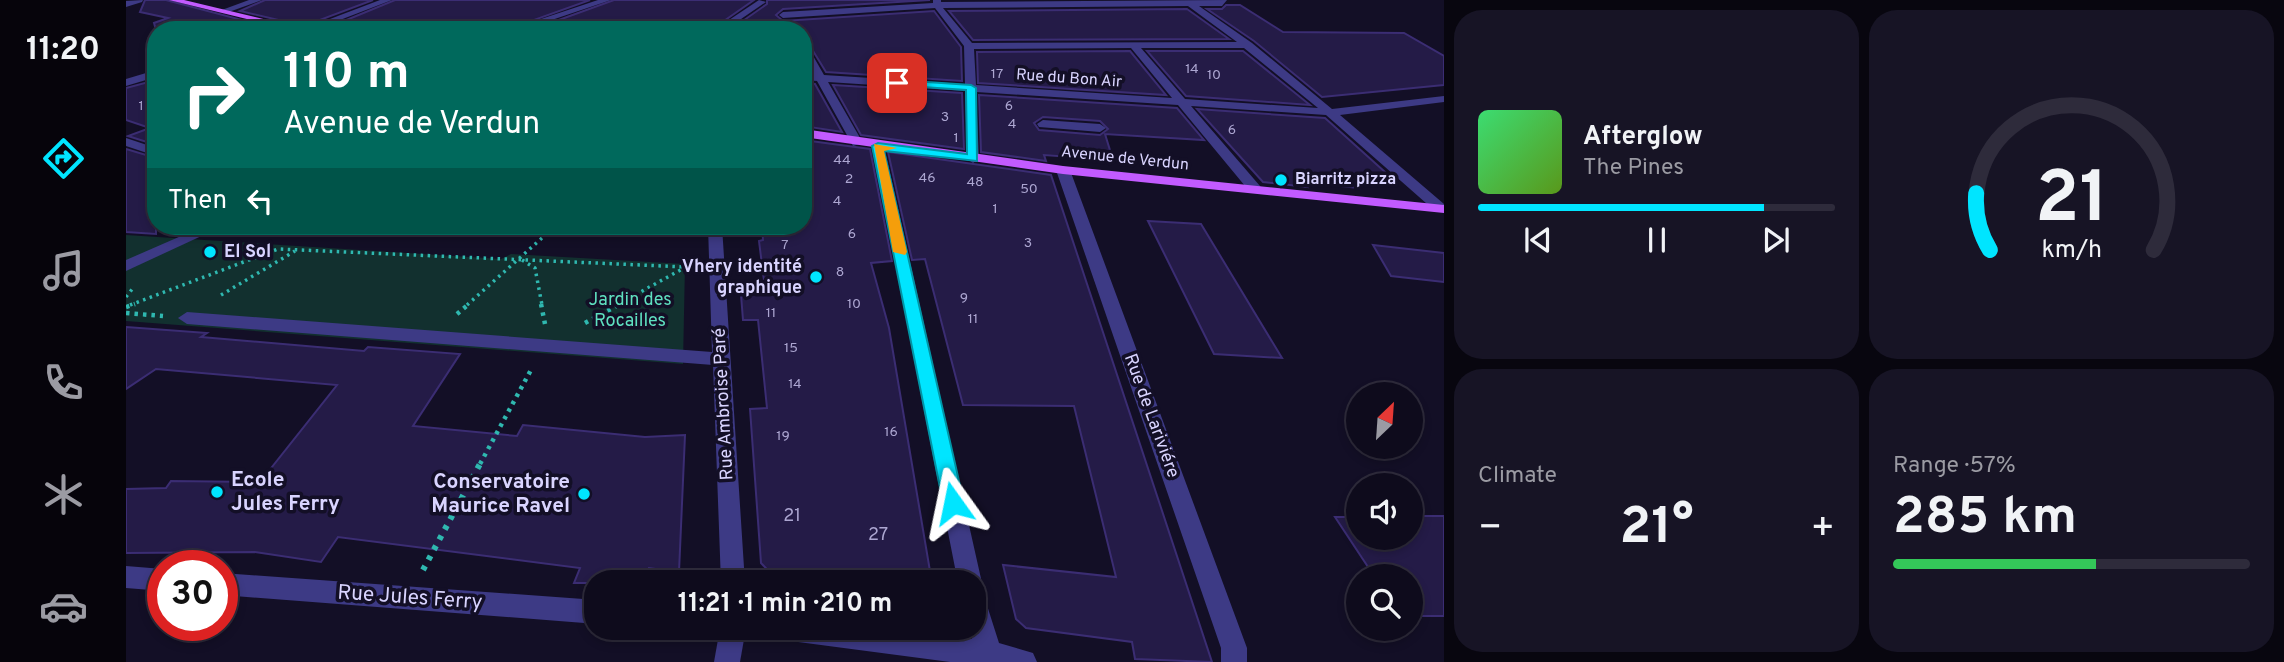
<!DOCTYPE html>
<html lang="en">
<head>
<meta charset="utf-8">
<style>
	:root { --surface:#0e0b1c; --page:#171425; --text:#f1f3f6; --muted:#9b9ba3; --line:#2e2b3b; --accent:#00e5ff }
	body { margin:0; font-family:Overpass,sans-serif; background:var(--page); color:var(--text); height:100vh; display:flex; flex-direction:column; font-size:26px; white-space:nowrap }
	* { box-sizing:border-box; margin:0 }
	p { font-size:23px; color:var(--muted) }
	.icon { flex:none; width:38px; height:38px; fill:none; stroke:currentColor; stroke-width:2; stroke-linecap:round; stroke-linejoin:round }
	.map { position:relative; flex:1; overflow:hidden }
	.sheet { display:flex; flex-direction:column; gap:10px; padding:10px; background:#08060f; width:840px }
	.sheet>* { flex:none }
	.banner { position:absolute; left:21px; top:21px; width:665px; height:214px; border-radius:28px; box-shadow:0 4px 10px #0003,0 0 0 2px var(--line); background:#00695c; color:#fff; overflow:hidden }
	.needle { width:46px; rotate:25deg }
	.buttons { position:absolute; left:1220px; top:382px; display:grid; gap:14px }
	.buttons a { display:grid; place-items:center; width:77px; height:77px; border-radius:50%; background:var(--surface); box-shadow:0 4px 10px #0003,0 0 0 2px var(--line); font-size:35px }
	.speed { position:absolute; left:21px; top:550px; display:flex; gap:14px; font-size:35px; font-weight:700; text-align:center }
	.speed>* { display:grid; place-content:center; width:91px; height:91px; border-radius:50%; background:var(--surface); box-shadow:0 4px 10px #0003,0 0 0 2px var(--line); line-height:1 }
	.speed .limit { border:10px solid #d22; background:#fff; color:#111 }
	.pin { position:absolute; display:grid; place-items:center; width:60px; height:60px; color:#fff; margin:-30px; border-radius:14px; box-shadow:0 4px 10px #0006 }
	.me { position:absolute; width:77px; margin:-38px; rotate:348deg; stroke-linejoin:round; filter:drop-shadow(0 0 5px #0008) }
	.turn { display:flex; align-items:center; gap:24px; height:147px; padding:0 21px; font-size:32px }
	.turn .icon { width:91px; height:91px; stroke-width:2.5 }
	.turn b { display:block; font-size:49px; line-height:60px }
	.then { display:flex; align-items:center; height:66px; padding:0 21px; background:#0003; gap:14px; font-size:26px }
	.big { font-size:52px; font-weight:700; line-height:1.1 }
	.sheet .widget { flex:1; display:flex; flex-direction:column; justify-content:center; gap:10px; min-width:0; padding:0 24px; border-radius:28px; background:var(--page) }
	.sheet .dial { align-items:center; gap:0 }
	.dial svg { height:182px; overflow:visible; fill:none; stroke:var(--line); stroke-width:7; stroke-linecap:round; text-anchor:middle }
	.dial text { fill:var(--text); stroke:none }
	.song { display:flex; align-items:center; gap:21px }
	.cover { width:84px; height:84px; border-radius:10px; background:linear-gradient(135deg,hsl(140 70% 55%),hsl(90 70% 35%)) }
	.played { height:7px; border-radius:4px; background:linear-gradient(90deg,var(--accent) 80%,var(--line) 80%) }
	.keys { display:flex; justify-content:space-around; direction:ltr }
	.heat { display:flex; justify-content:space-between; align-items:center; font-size:38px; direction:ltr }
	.charge { height:10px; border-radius:5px; background:linear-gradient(90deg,#34c759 57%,var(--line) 0) }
	.sheet .tiles { flex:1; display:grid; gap:10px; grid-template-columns:repeat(2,1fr) }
	.trip { position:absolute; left:458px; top:570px; width:402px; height:70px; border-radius:28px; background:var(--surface); box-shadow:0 4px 10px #0003,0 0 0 2px var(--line); font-weight:700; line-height:70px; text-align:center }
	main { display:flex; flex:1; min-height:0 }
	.tab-bar { display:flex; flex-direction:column; width:126px; justify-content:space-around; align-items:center; background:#06040b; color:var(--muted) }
	.tab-bar .icon { width:49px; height:49px }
	.tab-bar .active { color:var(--accent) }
	.tab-bar b { font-size:32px; color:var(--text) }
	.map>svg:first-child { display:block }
	.green { fill:#12302f }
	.building { fill:#241b47; stroke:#3b2d73; stroke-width:2; fill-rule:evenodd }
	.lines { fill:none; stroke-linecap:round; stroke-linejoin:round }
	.path-far2 { stroke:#2fb8b0; stroke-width:3.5; stroke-dasharray:2.5 4.5; stroke-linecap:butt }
	.path-far1 { stroke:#2fb8b0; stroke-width:4.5; stroke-dasharray:3.5 5; stroke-linecap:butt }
	.path { stroke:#2fb8b0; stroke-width:6; stroke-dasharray:4.5 7; stroke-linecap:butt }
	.minor { fill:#3d3a85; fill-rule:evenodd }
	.major { fill:#c25bff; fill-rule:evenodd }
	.route { fill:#00e5ff; stroke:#0095a6; stroke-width:2 }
	.slow { fill:#f59e0b }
	.poi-dot { fill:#00e5ff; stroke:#130f26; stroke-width:2.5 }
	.labels { text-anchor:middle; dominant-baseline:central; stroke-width:7; stroke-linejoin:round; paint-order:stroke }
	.number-label { font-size:14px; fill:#aca6d1 }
	.far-street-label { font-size:16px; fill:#d9d4ff; stroke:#130f26 }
	.far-poi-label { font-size:16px; font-weight:bold; fill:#d9d4ff; stroke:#130f26; text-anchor:start }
	.poi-label { font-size:18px; font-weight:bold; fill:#d9d4ff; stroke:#130f26; text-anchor:start }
	.park-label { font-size:18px; fill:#5fe0c0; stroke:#130f26 }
	.street-label { font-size:18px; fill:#d9d4ff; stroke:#130f26 }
	.near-number-label { font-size:18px; fill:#aca6d1 }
	.near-poi-label { font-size:21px; font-weight:bold; fill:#d9d4ff; stroke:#130f26; text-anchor:start }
	.near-street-label { font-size:21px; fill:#d9d4ff; stroke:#130f26 }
</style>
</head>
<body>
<main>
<nav class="tab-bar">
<b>11:20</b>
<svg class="icon active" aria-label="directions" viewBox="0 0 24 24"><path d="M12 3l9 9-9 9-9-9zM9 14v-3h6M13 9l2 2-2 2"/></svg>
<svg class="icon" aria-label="music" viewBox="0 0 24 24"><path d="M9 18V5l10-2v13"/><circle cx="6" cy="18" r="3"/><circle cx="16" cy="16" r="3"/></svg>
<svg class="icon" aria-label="phone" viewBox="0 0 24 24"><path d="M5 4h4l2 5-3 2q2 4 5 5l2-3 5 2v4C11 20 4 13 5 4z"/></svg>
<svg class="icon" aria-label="climate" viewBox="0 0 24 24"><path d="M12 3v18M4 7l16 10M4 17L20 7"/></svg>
<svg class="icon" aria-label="car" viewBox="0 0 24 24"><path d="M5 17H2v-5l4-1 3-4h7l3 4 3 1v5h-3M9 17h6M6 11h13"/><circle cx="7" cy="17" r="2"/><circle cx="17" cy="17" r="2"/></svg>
</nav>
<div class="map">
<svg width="1318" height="662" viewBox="0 0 1318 662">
	<rect width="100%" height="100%" fill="#130f26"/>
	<polygon class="green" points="0,235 375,259 385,254 559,264 557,364 0,321"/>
	<g class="building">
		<polygon points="19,0 40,0 154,30 30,30 28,23 42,18 14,12"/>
		<polygon points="139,0 247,0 178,26 114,11"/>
		<polygon points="269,0 464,0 380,30 196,30"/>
		<polygon points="488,0 628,0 585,30 405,30"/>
		<polygon points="641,0 804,0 657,9 650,15 657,21 808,11 835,47 836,81 700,72 684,46 677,42 677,30 604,30 641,4"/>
		<polygon points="1100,5 1114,5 1157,32 1278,33 1318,56 1318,85 1196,97 1128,41 1081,9 1096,9"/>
		<polygon points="1061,9 1103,39 847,40 823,11"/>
		<polygon points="1004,51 1040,95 852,83 851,52"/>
		<polygon points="1021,51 1117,51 1184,105 1060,96"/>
		<polygon points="30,80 30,145 2,136 24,128 0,120 0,88"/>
		<polygon points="677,83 689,84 716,132 677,126"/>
		<polygon points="707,85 836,93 838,149 735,135"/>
		<path d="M853,95L1051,108L1078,140L979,134L987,160L918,155L920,161L855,152ZM917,117L974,121L982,129L974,135L913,130L908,123Z"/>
		<polygon points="1071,109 1199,118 1269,181 1224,177 1233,188 1177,182 1181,187 1137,182"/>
		<polygon points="677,140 744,149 766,261 745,263 763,328 806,583 665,583 651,580 635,563 624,409 641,408 632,320 617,320 614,282 638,281 633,241 637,240 636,227 677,226"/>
		<polygon points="0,149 30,158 30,234 0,232"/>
		<polygon points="762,152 925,175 1086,662 1009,659 1006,642 900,628 890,619 877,565 990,577 948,406 837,405 799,259 786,260"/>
		<polygon points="1022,221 1075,224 1156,358 1088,354"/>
		<polygon points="1247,245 1318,253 1318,282 1265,276"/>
		<polygon points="0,327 81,333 75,337 238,351 242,347 334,354 287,426 391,436 397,425 519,437 559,435 553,572 523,568 519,583 448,583 454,568 212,537 195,562 129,552 0,553 0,489 40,488 45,481 134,482 211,385 30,369 0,389"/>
		<polygon points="1284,516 1318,516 1318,616 1284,616 1284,576 1248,576 1209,517 1232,517 1232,537 1284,537"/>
	</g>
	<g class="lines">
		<g class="path-far2">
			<polyline points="396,260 409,268 416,305"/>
			<polyline points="95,295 169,251"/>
			<polyline points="0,297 7,288"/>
			<polyline points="4,305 152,249 560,267"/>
			<polyline points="341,305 416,238"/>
			<polyline points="491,305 558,268"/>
		</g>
		<g class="path-far1">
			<polyline points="415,304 419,324"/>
			<polyline points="0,307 9,304"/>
			<polyline points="0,313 37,316"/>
			<polyline points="331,314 343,304"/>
			<polyline points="459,323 494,304"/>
			<polyline points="354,464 406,368"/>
		</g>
		<polyline class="path" points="297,570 355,462"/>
		<g class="minor">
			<polygon points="17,0 16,2 0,7 0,1"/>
			<polygon points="123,0 136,0 100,13 93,11"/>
			<polygon points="254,0 266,0 188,30 175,30"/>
			<polygon points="472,0 485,0 396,30 382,30"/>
			<polygon points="633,0 640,2 599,30 588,30"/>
			<path d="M807,0H815V2L1101,0L1096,6H1073L1126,43L1206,109L1318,96V102L1214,115L1318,204V211H1309L1200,115L1065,106L1134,186L1136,189L1129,193L1124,192L1052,105L850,92L853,159L847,163L841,159L839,91L702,82L737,143L727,146L691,81L677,80V74L687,75L677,56V44L682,47L698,75L839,84L838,46L809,8L657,18L653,15L657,12L807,3ZM1062,6L1111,42L846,43L817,8ZM1005,48L1046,98L850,85L848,49ZM1015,48H1118L1192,108L1059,99Z"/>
			<polygon points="30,70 30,77 0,86 0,79"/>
			<polygon points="917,120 974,124 980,128 974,132 913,127 911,124"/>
			<polygon points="0,138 30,148 30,156 0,146"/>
			<polygon points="752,142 758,146 856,583 849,592 858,596 873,643 907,653 911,662 824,662 657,640 648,637 644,628 760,628 846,639 843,628 849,628 849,583 832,583 746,146"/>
			<polygon points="937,166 944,170 1121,648 1121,662 1095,662 1095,648 930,170"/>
			<polygon points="78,226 97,226 0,271 0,260"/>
			<polygon points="582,226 596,226 619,583 595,583 587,365 61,324 52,318 61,312 586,352"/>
			<polygon points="0,566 37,569 37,591 0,588"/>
			<polygon points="96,573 471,600 471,624 96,595"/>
			<polygon points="594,628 620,628 614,662 588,662"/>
		</g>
		<g class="major">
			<polygon points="43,0 58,0 183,30 166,30"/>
			<polygon points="677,129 937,166 1318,205 1318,213 937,174 677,137"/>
		</g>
	</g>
	<polygon class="route" points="771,80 845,85 850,88 851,161 758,151 838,503 835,509 827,512 820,509 817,503 746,146 752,143 841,154 840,90 767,85"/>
	<polygon class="slow" points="748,144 771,148 758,151 781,252 779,255 767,252"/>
	<g class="poi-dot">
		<circle cx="1155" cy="180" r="7"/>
		<circle cx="84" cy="252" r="7"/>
		<circle cx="690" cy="277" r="7"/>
		<circle cx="91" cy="492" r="7"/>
		<circle cx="458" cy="494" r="7"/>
	</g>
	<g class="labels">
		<g class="number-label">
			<text x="1066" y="69">14</text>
			<text x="871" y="74">17</text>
			<text x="1088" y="75">10</text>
			<text x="15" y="106">1</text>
			<text x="883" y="106">6</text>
			<text x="819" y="117">3</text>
			<text x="886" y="124">4</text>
			<text x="1106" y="130">6</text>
			<text x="830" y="138">1</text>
			<text x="716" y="160">44</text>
			<text x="801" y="178">46</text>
			<text x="723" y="179">2</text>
			<text x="849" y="182">48</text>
			<text x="903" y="189">50</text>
			<text x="711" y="201">4</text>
			<text x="869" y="209">1</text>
			<text x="726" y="234">6</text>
			<text x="902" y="243">3</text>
			<text x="659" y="245">7</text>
			<text x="714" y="272">8</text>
			<text x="838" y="298">9</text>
			<text x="728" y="304">10</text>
			<text x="645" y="313">11</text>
			<text x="847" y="319">11</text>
			<text x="665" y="348">15</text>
			<text x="669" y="384">14</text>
			<text x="765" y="432">16</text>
			<text x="657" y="436">19</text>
		</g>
		<g class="far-street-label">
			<text transform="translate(943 79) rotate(4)">Rue du Bon Air</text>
			<text transform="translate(999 159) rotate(6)">Avenue de Verdun</text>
		</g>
		<g class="far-poi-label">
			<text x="1169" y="180">Biarritz pizza</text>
		</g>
		<g class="poi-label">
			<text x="98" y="252">El Sol</text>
			<text x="676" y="267" text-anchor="end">Vhery identité<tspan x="676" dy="21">graphique</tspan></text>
		</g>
		<g class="park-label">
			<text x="504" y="300">Jardin des<tspan x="504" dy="21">Rocailles</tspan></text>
		</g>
		<g class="street-label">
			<text transform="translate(598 404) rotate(-93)">Rue Ambroise Paré</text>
			<text transform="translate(1025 416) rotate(70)">Rue de Lariviére</text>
		</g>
		<g class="near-number-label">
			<text x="666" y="516">21</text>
			<text x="752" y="535">27</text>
		</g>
		<g class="near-poi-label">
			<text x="105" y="480">Ecole<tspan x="105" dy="24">Jules Ferry</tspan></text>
			<text x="444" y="482" text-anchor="end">Conservatoire<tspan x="444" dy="24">Maurice Ravel</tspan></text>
		</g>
		<g class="near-street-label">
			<text transform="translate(284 598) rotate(4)">Rue Jules Ferry</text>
		</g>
	</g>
</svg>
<div class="buttons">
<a><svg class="needle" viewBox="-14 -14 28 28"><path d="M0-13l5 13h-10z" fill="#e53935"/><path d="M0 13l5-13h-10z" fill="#9b9ba3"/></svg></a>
<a><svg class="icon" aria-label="sound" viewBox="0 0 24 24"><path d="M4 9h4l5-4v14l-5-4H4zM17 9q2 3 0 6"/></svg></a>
<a><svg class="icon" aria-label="search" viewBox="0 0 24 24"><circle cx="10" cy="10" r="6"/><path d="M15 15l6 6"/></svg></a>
</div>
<div class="speed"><div class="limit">30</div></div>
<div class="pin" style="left:771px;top:83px;background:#d93025"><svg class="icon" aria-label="arrive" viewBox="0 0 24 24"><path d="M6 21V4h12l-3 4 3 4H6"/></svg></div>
<svg class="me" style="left:827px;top:503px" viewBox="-20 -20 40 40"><path d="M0-17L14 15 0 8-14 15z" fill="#00e5ff" stroke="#fff" stroke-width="4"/></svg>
<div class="trip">11:21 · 1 min · 210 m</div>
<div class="banner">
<div class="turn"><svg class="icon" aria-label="right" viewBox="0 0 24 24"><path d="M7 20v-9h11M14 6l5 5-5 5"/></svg><div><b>110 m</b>Avenue de Verdun</div></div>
<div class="then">Then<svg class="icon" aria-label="left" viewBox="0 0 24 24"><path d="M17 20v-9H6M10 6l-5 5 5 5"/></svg></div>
</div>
</div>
<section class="sheet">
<div class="tiles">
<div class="widget">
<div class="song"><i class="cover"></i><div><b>Afterglow</b><p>The Pines</p></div></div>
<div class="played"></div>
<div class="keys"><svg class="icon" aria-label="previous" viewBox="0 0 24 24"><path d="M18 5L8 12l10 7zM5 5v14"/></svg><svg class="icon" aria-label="pause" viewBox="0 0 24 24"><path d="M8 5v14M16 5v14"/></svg><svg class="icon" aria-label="next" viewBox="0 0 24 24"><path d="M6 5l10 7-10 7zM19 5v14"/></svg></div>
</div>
<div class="widget dial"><svg viewBox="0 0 100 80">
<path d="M14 69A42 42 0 1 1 86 69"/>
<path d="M14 69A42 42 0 0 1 8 44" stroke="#00e5ff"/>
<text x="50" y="56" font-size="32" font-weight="700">21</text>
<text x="50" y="72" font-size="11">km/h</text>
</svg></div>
<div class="widget"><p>Climate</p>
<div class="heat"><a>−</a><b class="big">21°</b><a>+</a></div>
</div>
<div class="widget"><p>Range · 57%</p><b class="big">285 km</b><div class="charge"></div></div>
</div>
</section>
</main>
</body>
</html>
